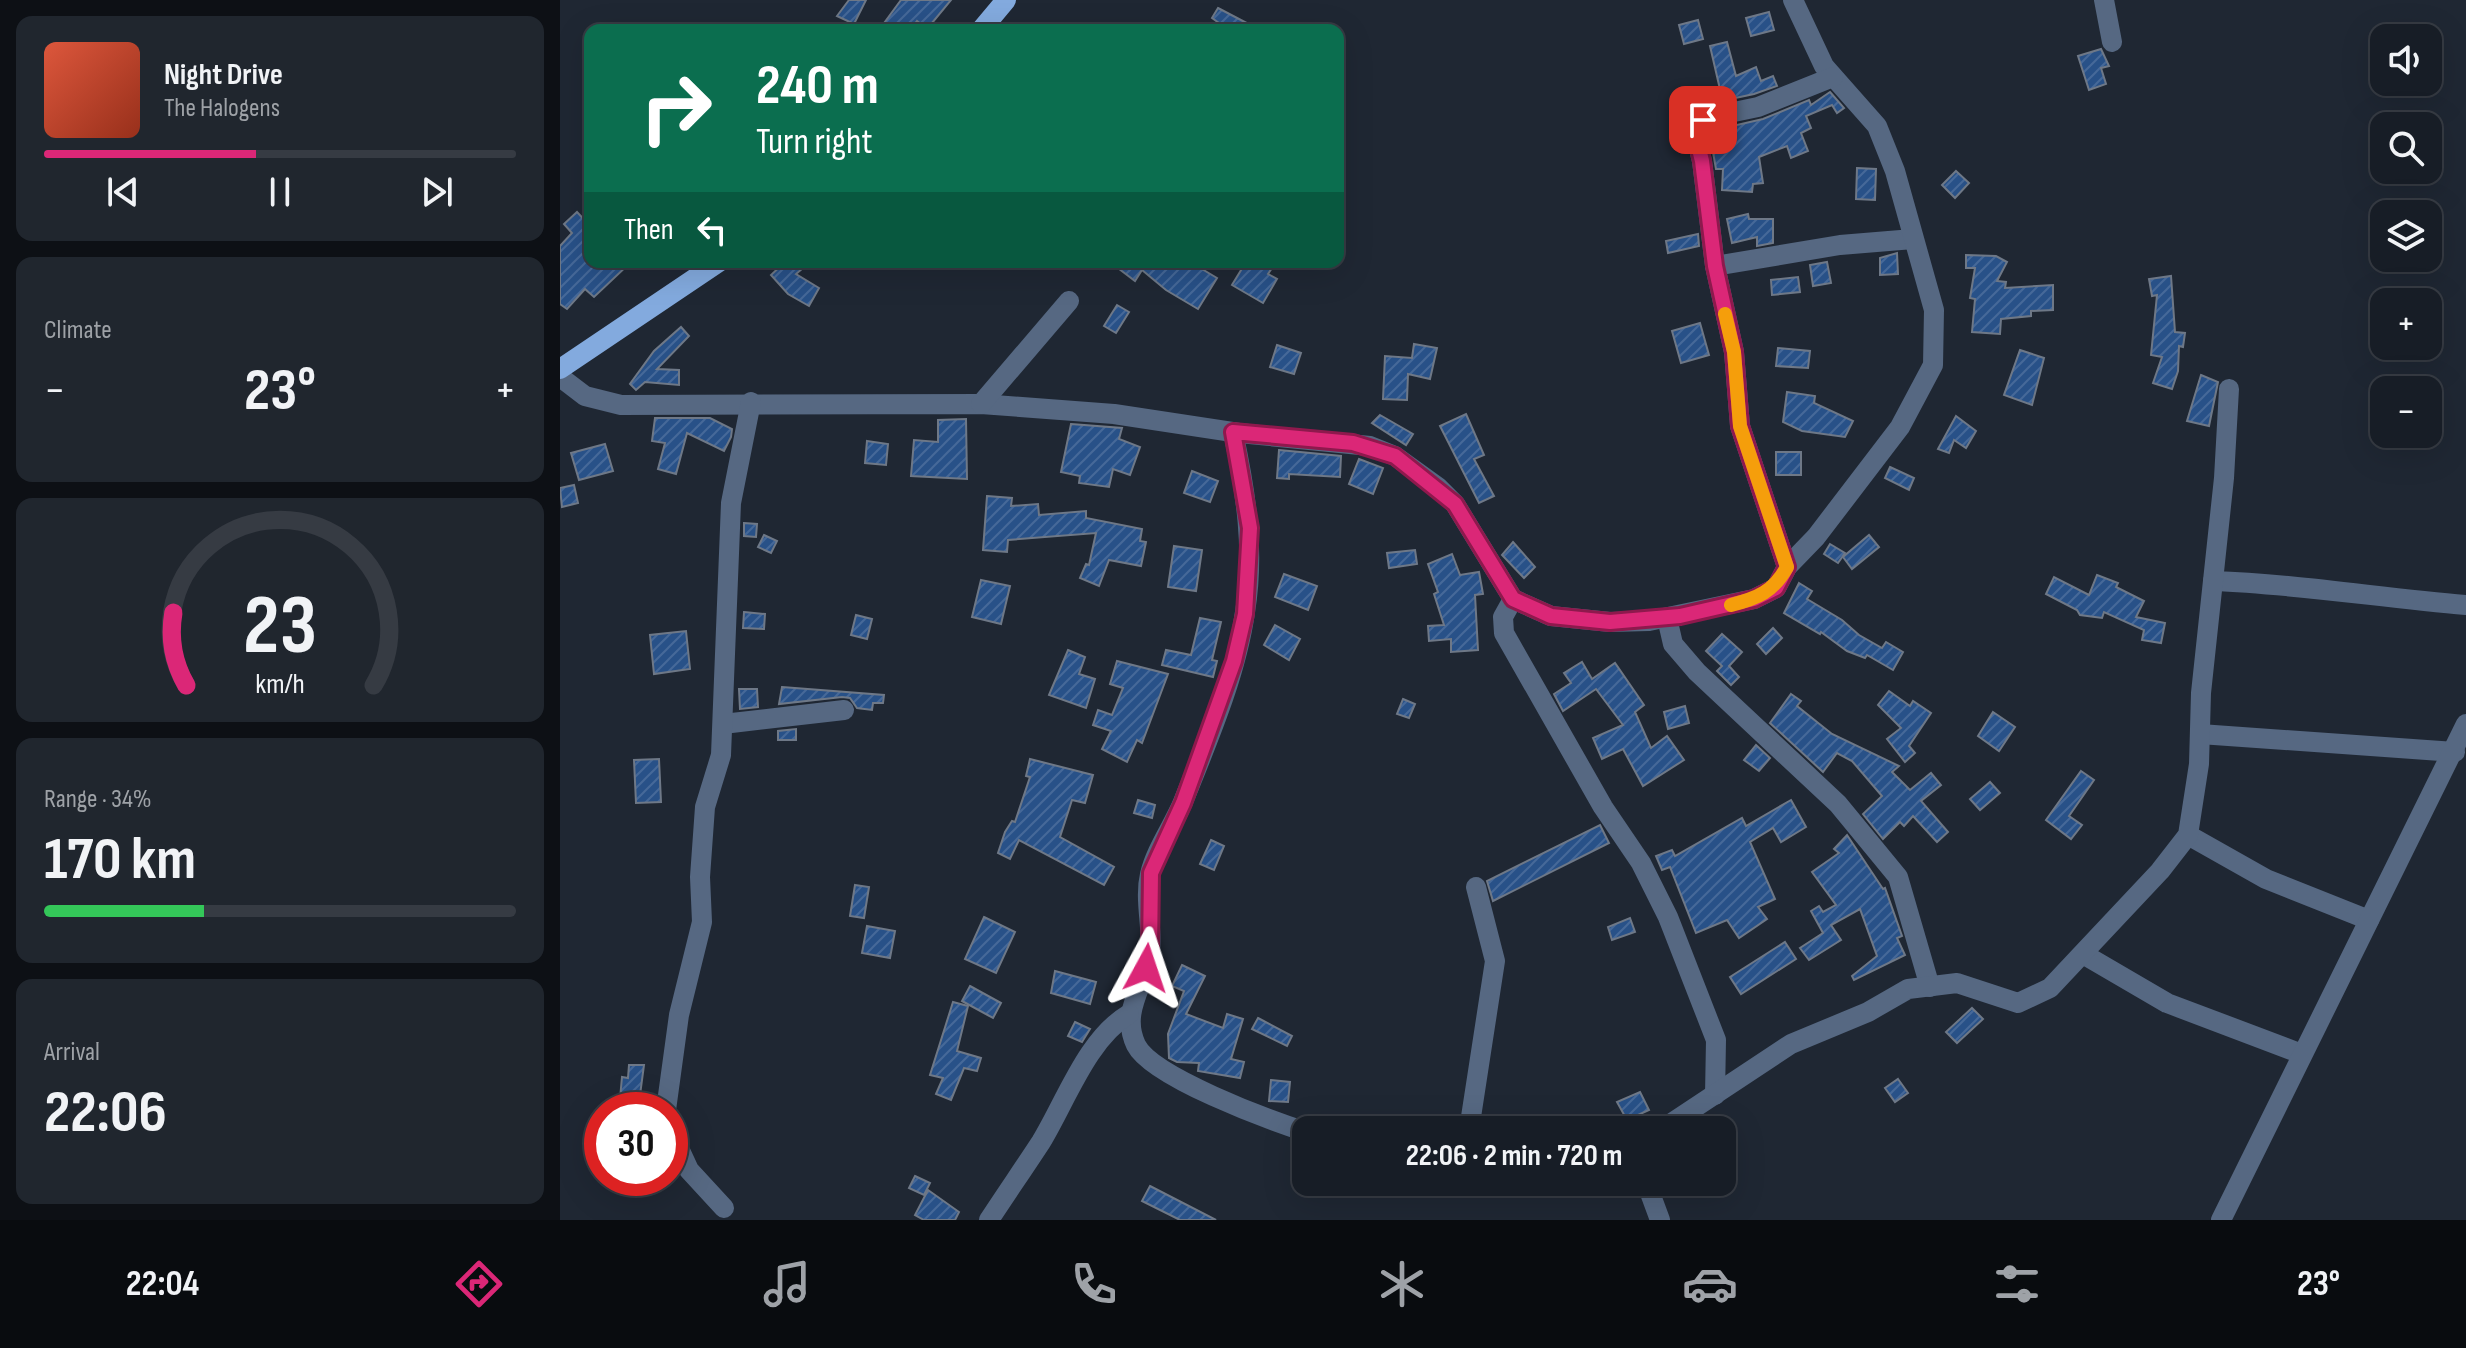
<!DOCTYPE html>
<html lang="en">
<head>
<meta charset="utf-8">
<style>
	:root { --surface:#171d26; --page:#20262e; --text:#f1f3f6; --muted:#9ea2a7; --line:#363b43; --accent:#db2777 }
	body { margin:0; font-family:"Sofia Sans Condensed",sans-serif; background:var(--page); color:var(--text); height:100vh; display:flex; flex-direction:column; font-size:30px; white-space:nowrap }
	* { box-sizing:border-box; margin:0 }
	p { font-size:26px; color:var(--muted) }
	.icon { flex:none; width:44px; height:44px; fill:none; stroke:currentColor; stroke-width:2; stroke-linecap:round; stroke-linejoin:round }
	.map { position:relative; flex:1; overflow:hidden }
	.side { display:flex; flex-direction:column; gap:16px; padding:16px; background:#0d1015; width:560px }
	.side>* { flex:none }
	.hud { position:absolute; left:24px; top:24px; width:760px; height:244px; border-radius:16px; box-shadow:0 8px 32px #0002,0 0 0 2px var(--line); background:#0b6e4f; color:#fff; overflow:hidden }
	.controls { position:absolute; left:1810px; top:24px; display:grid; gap:16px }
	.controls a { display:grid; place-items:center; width:72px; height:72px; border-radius:16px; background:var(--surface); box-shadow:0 8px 32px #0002,0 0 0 2px var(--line); font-size:40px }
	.speed { position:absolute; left:24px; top:1092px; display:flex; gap:16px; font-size:40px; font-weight:700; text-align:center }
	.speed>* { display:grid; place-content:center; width:104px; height:104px; border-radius:50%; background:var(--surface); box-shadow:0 8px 32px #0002,0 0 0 2px var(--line); line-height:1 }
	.speed .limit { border:12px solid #d22; background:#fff; color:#111 }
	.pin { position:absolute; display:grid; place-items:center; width:68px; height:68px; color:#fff; margin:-34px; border-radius:16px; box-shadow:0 4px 12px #0006 }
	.me { position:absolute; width:88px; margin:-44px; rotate:5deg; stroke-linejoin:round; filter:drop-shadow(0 0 6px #0008) }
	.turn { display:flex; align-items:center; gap:28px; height:168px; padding:0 40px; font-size:36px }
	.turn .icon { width:104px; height:104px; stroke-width:2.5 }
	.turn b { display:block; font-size:56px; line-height:68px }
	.then { display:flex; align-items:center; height:76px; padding:0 40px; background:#0003; gap:16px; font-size:30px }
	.big { font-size:60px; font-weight:700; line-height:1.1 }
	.side .tile { flex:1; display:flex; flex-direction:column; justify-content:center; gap:12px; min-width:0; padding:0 28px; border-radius:16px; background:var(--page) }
	.side .dial { align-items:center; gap:0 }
	.dial svg { height:208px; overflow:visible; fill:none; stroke:var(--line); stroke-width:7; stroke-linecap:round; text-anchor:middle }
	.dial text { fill:var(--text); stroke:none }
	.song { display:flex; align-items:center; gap:24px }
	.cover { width:96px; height:96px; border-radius:12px; background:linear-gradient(135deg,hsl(10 70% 55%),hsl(10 70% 35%)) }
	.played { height:8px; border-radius:4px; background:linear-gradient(90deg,var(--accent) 45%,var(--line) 45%) }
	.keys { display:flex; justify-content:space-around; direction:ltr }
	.heat { display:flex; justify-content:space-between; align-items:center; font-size:44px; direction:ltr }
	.charge { height:12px; border-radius:6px; background:linear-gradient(90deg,#34c759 34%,var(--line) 0) }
	.trip { position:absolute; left:732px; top:1116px; width:444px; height:80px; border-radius:16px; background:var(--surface); box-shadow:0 8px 32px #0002,0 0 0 2px var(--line); font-weight:700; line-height:80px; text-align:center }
	.tab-bar { display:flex; height:128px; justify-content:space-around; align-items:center; background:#090c0f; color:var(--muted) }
	.tab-bar .icon { width:56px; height:56px }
	.tab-bar .current { color:var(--accent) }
	.tab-bar b { font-size:36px; color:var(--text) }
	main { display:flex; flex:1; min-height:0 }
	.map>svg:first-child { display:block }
	.building { fill:url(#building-hatch); stroke:#6e7887; stroke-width:2 }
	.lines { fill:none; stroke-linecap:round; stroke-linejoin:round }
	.minor { stroke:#566882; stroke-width:20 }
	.major { stroke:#83aade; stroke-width:20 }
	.route-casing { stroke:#8e194d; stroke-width:20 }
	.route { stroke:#db2777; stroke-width:14 }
	.slow { stroke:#f59e0b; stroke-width:14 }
</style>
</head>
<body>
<main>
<section class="side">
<div class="tile">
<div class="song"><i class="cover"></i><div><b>Night Drive</b><p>The Halogens</p></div></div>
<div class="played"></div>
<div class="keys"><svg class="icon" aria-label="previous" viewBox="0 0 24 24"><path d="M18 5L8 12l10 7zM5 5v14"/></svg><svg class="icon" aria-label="pause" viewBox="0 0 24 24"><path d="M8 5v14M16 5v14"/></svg><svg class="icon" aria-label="next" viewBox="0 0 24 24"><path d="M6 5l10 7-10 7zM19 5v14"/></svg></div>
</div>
<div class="tile"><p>Climate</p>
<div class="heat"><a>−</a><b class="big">23°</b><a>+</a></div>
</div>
<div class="tile dial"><svg viewBox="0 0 100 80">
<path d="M14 69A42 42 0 1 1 86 69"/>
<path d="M14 69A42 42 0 0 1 9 41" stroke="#db2777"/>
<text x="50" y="56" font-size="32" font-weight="700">23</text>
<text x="50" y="72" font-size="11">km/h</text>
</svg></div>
<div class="tile"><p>Range · 34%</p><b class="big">170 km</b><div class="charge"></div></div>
<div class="tile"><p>Arrival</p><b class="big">22:06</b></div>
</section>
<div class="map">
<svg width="1906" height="1220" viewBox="0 0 1906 1220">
	<defs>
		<pattern id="building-hatch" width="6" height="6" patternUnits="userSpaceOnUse" patternTransform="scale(2)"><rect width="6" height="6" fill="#285188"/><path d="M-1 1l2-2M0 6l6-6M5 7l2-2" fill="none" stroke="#466999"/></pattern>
	</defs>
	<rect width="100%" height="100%" fill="#1f2733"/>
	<g class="building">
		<polygon points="289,0 306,0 294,24 277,16"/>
		<polygon points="341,0 391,0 367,29 357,21 350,30 319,30"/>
		<polygon points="658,8 700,30 669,30 652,18"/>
		<polygon points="1209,12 1214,30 1191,36 1186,18"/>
		<polygon points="1138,20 1143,39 1124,44 1119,25"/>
		<polygon points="1167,42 1176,76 1196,67 1201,81 1213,76 1217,86 1194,94 1166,100 1166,96 1162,98 1150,46"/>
		<polygon points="1541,49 1549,66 1541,68 1546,84 1529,90 1518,56"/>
		<polygon points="1270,92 1284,108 1277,113 1272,105 1246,116 1251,128 1241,133 1248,151 1231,158 1227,146 1199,157 1203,183 1193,184 1192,192 1162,190 1163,169 1156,169 1151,141 1168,140 1168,127 1203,119 1249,100 1251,105"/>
		<polygon points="1297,168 1316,169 1315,200 1296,199"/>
		<polygon points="1396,171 1409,183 1395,198 1382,185"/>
		<polygon points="17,212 30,226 30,262 71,262 34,297 25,289 7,309 0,304 0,246 12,233 4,224"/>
		<polygon points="1188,214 1189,219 1213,219 1213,243 1197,246 1197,237 1172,243 1167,219"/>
		<polygon points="1138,234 1139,246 1108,253 1106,241"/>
		<polygon points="1337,253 1338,274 1320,275 1320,258"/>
		<polygon points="1406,255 1436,256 1447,262 1437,281 1446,282 1445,288 1493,285 1493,310 1471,311 1471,316 1441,319 1440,334 1412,332 1415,299 1410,298 1415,268 1406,268"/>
		<polygon points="225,262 250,262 236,274 259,288 249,306 228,294 211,275"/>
		<polygon points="550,262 630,262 657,278 638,309 606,290 582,270 575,281"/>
		<polygon points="686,262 716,262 708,274 717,279 703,303 672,285"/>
		<polygon points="1267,262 1271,283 1253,286 1250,265"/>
		<polygon points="1611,276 1615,332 1625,333 1623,347 1619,346 1618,371 1612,389 1593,383 1602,357 1591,355 1597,295 1592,296 1589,279"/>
		<polygon points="1238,277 1240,292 1212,295 1211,280"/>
		<polygon points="557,305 569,312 556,333 544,326"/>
		<polygon points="1140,323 1149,355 1121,363 1112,331"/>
		<polygon points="121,327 129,336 97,369 119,370 119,385 85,382 76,390 70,384 94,351"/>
		<polygon points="854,344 877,348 870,379 848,374 847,400 823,399 825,356 852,358"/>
		<polygon points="717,345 741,353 734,374 710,367"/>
		<polygon points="1218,348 1250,351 1248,368 1216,366"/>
		<polygon points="1460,350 1484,358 1472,405 1444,395"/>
		<polygon points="1641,375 1658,382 1649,426 1627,421"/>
		<polygon points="1227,392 1255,396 1254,403 1293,421 1285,437 1242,431 1223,422"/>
		<polygon points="906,414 924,455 914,459 934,496 919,503 880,426"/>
		<polygon points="820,415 853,434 846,445 812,423"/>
		<polygon points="1396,416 1416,431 1406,448 1394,440 1389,453 1378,449"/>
		<polygon points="95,418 150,418 172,429 171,437 164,451 127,433 116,474 98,469 105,443 92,441"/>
		<polygon points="406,419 407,479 351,476 354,440 378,442 378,420"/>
		<polygon points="511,424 562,428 559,439 580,447 570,475 553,469 549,487 519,483 520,476 501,472"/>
		<polygon points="307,441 328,444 326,465 305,463"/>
		<polygon points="45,444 53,471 19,480 11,453"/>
		<polygon points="719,450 781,456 780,477 729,474 729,479 717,478"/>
		<rect x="1216" y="452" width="25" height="23"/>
		<polygon points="799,459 823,468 813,494 789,484"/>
		<polygon points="1330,467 1354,478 1349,490 1325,478"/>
		<polygon points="632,471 658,481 650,502 624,493"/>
		<polygon points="14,485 18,503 2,507 0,488"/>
		<polygon points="427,496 452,498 451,506 478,504 479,515 526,511 526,518 582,529 580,541 586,542 581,566 549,560 539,586 520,578 526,564 529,565 536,533 448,540 447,552 423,550"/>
		<polygon points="184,523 197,524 196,537 184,536"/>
		<polygon points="204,535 217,541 211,553 198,547"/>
		<polygon points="1309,535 1319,547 1292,569 1283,557"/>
		<polygon points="953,542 975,567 964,578 942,555"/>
		<polygon points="1270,544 1285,553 1278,563 1264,554"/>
		<polygon points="614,546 642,550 636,591 608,587"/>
		<polygon points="855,550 857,564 829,568 827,553"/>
		<polygon points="892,554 900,575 919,572 923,594 915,595 918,650 891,652 891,639 869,641 868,626 884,625 874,594 878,592 868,564"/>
		<polygon points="724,574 757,586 748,610 715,597"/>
		<polygon points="1537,575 1558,583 1556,587 1584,601 1576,617 1605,623 1601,643 1582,640 1584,630 1544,612 1542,618 1520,615 1517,610 1486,594 1494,577 1529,595"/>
		<polygon points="421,580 450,586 441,624 412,617"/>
		<polygon points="1239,583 1252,591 1247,599 1282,620 1299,635 1322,648 1326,642 1343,652 1333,670 1307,655 1305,658 1287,651 1261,632 1260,634 1224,613"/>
		<polygon points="184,612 205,614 204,629 183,628"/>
		<polygon points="296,615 312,619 307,639 291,635"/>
		<polygon points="640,618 661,622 652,660 657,661 653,677 602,665 606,650 631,655"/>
		<polygon points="715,625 740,639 729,660 704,645"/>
		<polygon points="1213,628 1222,638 1206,654 1197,644"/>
		<polygon points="126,631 130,669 94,674 90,635"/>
		<polygon points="1162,634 1182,652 1169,666 1179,677 1171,685 1157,671 1162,666 1146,651"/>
		<polygon points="508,650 525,657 519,674 535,679 526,708 489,695"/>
		<polygon points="557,661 608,674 582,743 577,740 567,762 542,749 551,731 533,725 538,710 552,715 563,688 550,684"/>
		<polygon points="1022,662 1032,679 1055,663 1084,705 1075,712 1091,748 1107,736 1124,760 1083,786 1063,749 1042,759 1033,738 1063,725 1036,689 1003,711 994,694 1011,683 1004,673"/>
		<polygon points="222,687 324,695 323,703 313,703 312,710 297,708 290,698 282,697 219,704"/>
		<polygon points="179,689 197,689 198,707 180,709"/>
		<polygon points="1329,691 1350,706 1353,701 1371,713 1349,746 1355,753 1345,762 1327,739 1341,728 1318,705"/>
		<polygon points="1231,694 1241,701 1237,706 1272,734 1339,766 1332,772 1350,790 1371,773 1381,785 1361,801 1388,832 1377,842 1353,816 1344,826 1340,822 1323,839 1303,814 1322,796 1292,761 1277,753 1263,772 1210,723"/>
		<polygon points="843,699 855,704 849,718 837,714"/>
		<polygon points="1125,706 1129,723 1108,729 1104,712"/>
		<polygon points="1433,712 1455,727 1439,751 1418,736"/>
		<polygon points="236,729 236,740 218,740 218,731"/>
		<polygon points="1196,745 1210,758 1199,771 1184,760"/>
		<polygon points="99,759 101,802 76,803 74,760"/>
		<polygon points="470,759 533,775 525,803 512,800 500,837 554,867 544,885 459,840 450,859 438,853 445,832 452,821 455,822 470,777 466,776"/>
		<polygon points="1521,771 1534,780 1509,816 1522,825 1511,839 1486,820"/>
		<polygon points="1430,782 1440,793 1420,810 1410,799"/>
		<polygon points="578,800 595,805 592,818 574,813"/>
		<polygon points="1231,800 1246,827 1221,842 1213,828 1190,842 1215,899 1198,907 1207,919 1179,938 1167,920 1136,933 1110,867 1102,870 1096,856 1112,850 1115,856 1182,818 1186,826"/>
		<polygon points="1040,825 1049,843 933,901 927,881"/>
		<polygon points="1287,835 1323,889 1325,888 1342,936 1337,938 1345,955 1294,980 1292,976 1317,956 1300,909 1271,925 1281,940 1249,960 1240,948 1263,933 1251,911 1259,906 1263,912 1276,905 1252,872 1279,853 1274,849"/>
		<polygon points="651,840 664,846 654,870 640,864"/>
		<polygon points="295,885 309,887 304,918 290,916"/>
		<polygon points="424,917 455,932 436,973 405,959"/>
		<polygon points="1070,918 1075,932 1052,940 1048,927"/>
		<polygon points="307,926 335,931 330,958 302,953"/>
		<polygon points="1225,942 1236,959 1181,994 1170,977"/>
		<polygon points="622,965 645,976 626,1014 663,1028 667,1014 683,1019 671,1059 684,1062 680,1078 638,1071 639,1063 617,1062 609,1058 608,1034 624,991 612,986"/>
		<polygon points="495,971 536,982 530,1004 491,993"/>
		<polygon points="410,986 441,1003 433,1018 402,1001"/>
		<polygon points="393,1002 408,1006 397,1051 421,1058 417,1071 404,1068 391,1100 376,1094 383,1078 370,1075"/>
		<polygon points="1412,1008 1423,1019 1397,1043 1386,1032"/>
		<polygon points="698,1018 732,1036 727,1046 692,1029"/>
		<polygon points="515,1022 530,1029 522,1042 508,1036"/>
		<polygon points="69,1065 84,1065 78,1110 59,1110 62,1077 68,1078"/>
		<polygon points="1338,1079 1348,1093 1335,1102 1325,1088"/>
		<polygon points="711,1080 730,1082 728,1102 709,1101"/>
		<polygon points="1080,1092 1089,1110 1067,1120 1057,1102"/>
		<polygon points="355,1176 370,1183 364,1195 349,1188"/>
		<polygon points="590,1186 656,1220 620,1220 582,1201"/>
		<polygon points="368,1190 399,1212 395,1220 364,1220 355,1215"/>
	</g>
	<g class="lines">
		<g class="minor">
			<polyline points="1544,0 1552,42"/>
			<polyline points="1155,266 1280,245 1353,239"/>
			<polyline points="0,377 25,396 61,405 421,404 554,414 679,433 810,446 835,456 878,487 895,504 953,599 991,616 1050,622 1089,621 1194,599 1216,588 1227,567 1256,537 1340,427 1373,365 1374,310 1335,171 1317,126 1264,66 1233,0"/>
			<polyline points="421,404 509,301"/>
			<path d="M673,432C686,492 695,551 685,612C676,676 647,742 623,802C613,826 596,849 590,874C584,900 593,927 590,953C585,986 560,1011 576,1045C592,1077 709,1120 746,1132"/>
			<polyline points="1227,567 1180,426 1174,352 1155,266 1142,161 1135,133 1137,125 1150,117 1198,107 1273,77"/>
			<path d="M1653,581C1738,584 1821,598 1906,605"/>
			<polyline points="953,599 943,617 944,633 1043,807 1081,863 1108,917 1156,1040 1155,1095"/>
			<polyline points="1107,618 1113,644 1137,672 1278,804 1338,877 1370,987"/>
			<polyline points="163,724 284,710"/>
			<polyline points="1640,734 1895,752"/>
			<polyline points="1628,835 1706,879 1809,920"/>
			<polyline points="1523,954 1607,1003 1742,1054"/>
			<polyline points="106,1110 119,1015 142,922 140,877 145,807 161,755 171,503 191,402"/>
			<polyline points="110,1129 129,1170 164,1208"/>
			<polyline points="909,1130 935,961 916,887"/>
			<polyline points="1101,1130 1231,1044 1308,1012 1348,989 1397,983 1458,1003 1490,988 1600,871 1628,835 1639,764 1641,693 1664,478 1669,389"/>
			<polyline points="1086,1182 1100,1220"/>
			<path d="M429,1220C446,1194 464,1168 481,1142C506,1101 527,1039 569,1014"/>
			<polyline points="1661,1220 1906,724"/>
		</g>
		<g class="major">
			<polyline points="421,30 446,0"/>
			<polyline points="0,369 159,262"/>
		</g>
	</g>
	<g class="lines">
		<g class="route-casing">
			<polyline id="route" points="586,968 590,951 591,873 623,803 674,661 685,614 690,528 673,432 793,443 835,456 895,504 953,599 991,616 1050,622 1120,616 1194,599 1216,588 1227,567 1180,426 1174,352 1155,266 1142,161 1135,133 1143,120"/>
		</g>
		<use href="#route" class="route"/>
		<path class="slow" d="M1165,314L1174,352L1180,426L1227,567C1213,592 1198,598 1171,605"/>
	</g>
</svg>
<div class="controls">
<a><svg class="icon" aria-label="sound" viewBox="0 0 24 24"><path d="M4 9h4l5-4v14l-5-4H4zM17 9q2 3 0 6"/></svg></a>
<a><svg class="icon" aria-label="search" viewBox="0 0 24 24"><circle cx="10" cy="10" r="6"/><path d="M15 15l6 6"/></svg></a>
<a><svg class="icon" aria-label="layers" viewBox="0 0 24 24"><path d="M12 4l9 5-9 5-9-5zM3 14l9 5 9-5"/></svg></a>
<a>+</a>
<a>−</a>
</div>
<div class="speed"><div class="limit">30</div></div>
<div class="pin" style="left:1143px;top:120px;background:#d93025"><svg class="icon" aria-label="arrive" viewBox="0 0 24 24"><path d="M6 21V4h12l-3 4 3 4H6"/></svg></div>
<svg class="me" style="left:586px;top:968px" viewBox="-20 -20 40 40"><path d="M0-17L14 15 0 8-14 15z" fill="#db2777" stroke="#fff" stroke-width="4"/></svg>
<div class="trip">22:06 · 2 min · 720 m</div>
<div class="hud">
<div class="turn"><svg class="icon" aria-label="right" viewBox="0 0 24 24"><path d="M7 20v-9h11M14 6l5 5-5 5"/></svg><div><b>240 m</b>Turn right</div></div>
<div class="then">Then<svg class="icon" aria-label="left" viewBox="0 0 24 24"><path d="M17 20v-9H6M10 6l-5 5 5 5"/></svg></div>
</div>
</div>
</main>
<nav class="tab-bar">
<b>22:04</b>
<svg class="icon current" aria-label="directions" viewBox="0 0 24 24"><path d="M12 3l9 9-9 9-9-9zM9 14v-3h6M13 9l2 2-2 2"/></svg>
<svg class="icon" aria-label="music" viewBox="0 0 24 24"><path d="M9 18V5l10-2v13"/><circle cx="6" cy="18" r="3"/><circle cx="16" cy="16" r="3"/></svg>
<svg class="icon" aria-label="phone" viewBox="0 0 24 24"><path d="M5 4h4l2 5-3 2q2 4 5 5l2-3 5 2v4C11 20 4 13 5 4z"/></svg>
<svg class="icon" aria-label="climate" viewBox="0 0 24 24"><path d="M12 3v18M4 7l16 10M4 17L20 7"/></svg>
<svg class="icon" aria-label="car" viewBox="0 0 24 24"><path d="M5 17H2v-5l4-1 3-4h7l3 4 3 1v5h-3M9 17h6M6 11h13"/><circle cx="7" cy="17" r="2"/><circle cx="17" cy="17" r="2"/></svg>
<svg class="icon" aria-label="filters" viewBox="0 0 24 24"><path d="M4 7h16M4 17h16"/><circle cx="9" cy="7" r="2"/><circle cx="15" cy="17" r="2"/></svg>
<b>23°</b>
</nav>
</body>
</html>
